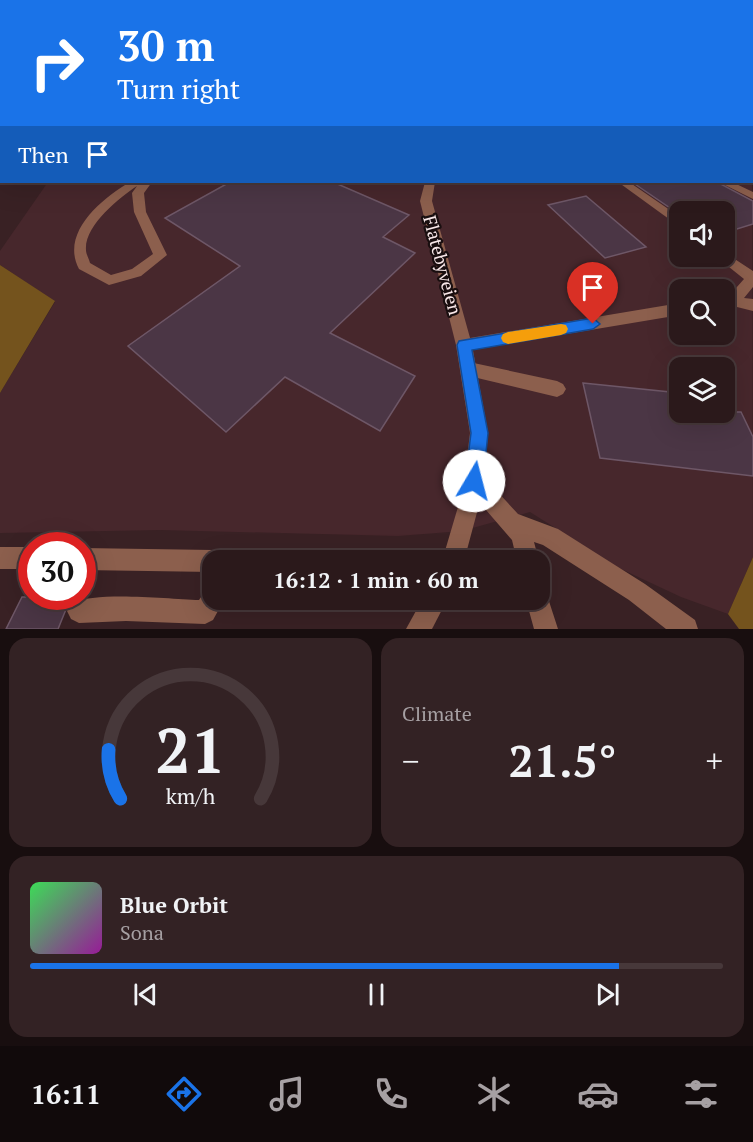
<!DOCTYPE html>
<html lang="en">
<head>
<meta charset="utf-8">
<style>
	:root { --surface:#2b191b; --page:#332224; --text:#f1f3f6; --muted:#a6a0a3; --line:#47383a; --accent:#1a73e8 }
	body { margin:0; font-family:"PT Serif",serif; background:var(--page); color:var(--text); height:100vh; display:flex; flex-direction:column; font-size:22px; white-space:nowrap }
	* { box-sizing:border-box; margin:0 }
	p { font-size:20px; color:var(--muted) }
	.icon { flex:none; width:33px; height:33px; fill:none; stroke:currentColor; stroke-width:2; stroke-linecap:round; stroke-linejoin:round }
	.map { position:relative; height:629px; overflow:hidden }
	.drawer { display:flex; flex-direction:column; gap:9px; padding:9px; background:#180e0f; flex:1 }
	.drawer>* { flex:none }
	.hud { position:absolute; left:0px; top:0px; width:753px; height:183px; box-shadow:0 6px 24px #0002,0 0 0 2px var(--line); background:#1a73e8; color:#fff; overflow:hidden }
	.controls { position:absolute; left:669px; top:201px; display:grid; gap:12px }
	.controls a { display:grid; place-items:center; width:66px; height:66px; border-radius:12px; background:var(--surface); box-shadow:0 6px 24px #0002,0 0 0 2px var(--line); font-size:30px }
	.speed { position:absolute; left:18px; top:532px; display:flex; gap:12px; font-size:30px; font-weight:700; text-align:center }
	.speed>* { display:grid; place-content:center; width:78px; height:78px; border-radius:50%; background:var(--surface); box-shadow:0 6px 24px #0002,0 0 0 2px var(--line); line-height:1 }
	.speed .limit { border:9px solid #d22; background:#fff; color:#111 }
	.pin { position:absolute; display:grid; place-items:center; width:51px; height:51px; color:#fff; margin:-62px -26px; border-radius:50% 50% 50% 0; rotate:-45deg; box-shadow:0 0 6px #0007 }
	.pin .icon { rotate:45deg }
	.me { position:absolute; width:66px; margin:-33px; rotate:8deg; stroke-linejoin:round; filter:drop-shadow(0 0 4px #0008) }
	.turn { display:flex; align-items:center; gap:21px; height:126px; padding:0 18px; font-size:27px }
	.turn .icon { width:78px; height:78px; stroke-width:2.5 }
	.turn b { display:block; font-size:42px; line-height:51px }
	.then { display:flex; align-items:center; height:57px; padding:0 18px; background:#0003; gap:12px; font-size:22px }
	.big { font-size:45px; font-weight:700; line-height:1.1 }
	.drawer .card { flex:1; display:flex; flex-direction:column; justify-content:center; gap:9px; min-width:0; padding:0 21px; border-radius:18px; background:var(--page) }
	.drawer .dial { align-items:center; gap:0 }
	.dial svg { height:156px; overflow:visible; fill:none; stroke:var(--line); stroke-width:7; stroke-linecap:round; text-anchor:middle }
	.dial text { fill:var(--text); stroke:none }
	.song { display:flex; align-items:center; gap:18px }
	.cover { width:72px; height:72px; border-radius:9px; background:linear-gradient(135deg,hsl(130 70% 55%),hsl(300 70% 35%)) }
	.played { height:6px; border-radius:3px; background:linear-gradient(90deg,var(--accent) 85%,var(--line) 85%) }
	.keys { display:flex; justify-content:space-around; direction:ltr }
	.heat { display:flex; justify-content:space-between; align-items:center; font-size:33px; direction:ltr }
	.drawer .tiles { flex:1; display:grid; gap:9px; grid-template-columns:1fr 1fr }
	.card:last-child { grid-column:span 2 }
	.trip { position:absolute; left:202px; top:550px; width:348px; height:60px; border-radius:18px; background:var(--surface); box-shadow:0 6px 24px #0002,0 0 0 2px var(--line); font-weight:700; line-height:60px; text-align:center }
	.dock { display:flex; height:96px; justify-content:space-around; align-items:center; background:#110a0b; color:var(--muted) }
	.dock .icon { width:42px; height:42px }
	.dock .on { color:var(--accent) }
	.dock b { font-size:27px; color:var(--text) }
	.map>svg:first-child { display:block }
	.built { fill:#47272c; fill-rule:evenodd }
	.forest { fill:#74531d }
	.building { fill:#4b3645; stroke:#6e5767; stroke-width:1.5 }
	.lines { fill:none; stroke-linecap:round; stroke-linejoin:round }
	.service { fill:#8c5f4d; fill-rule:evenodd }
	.minor { fill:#8c5f4d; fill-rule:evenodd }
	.route { fill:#1a73e8; stroke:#114b97; stroke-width:1.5 }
	.slow { fill:#f59e0b }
	.labels { text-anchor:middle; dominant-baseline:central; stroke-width:4.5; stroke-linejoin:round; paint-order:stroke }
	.street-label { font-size:18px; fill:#f8e7e8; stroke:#190e0f }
</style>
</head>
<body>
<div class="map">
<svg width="753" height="629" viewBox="0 0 753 629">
	<rect width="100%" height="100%" fill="#392124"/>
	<path class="built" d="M752,72L753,557L728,614L681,597L619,568L530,512L462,531L398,536L160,530L0,533V393L55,302L0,265V251L48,182H752ZM680,212H724V256H680ZM680,290H724V334H680ZM680,368H724V412H680Z"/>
	<g class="forest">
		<polygon points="0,265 55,301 0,393"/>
		<polygon points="753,557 753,629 739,629 728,614"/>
	</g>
	<g class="building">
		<polygon points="230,182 333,182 409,215 383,237 415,253 330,333 415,376 380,431 285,377 226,432 128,346 240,266 165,218"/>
		<polygon points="632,182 717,182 753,201 753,224 724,233 724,212 676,212"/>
		<polygon points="586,196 646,247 605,258 548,205"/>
		<polygon points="583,383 680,393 680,412 741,412 753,437 753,476 600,458"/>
		<polygon points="22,597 71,597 58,629 6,629"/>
	</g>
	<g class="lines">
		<g class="service">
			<rect x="0" y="79" width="2" height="4"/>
			<path d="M130,182H152L144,193L146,212L167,255L141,276L109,285L79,269C60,233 101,199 130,182ZM137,186L132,193L134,212L153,254L132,269L111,275L90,263C89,259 86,254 86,250C84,226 119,198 137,186Z"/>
			<polygon points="618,182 629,182 680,217 680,227"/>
			<polygon points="719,182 732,182 753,192 753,199"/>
			<polygon points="724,252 753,271 753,287 744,298 753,299 753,311 733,306 724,307 724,296 729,296 744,279 719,259 718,256 724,256"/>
			<polygon points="680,303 680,315 464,351 458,350 456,345 458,340"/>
			<polygon points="469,362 557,381 563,384 566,389 563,394 557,397 469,376 463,374 461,369 463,364"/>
			<polygon points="474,471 481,474 518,514 558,529 645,584 695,620 698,629 666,629 629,600 543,545 534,542 539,561 517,561 512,540 467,488 464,481 467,474"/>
			<rect x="0" y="547" width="32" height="22"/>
			<polygon points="82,548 213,550 221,553 224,561 213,561 213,572 82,570"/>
			<path d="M213,587V600H224L213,620L205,624L126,621L79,623L71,619L67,611L71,603C98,591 167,599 199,600L205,591Z"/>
			<polygon points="540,589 546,592 558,629 534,629 526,600 540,600"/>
		</g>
		<g class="minor">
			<polygon points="425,182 435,182 432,201 472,345 488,433 483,490 464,561 442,561 463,490 470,433 456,345 420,201"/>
			<polygon points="422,600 447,600 432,629 406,629"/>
		</g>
	</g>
	<linearGradient id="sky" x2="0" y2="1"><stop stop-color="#1f1214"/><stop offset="0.45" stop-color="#4e4350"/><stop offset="1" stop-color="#4e4350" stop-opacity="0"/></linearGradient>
	<rect width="753" height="160" fill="url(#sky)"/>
	<polygon class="route" points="593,318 600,324 593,329 472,350 488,433 483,481 481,488 474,490 468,488 465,481 471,433 457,345 459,341"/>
	<polygon class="slow" points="561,324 566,325 568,329 566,333 561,335 508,344 503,342 501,338 503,334 508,332"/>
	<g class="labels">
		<g class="street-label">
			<text transform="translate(443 265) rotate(75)">Flatebyveien</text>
		</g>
	</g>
</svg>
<div class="controls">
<a><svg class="icon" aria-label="sound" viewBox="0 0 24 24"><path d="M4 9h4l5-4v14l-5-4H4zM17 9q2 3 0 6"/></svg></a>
<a><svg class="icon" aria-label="search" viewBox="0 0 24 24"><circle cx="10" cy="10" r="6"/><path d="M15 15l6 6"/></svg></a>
<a><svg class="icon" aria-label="layers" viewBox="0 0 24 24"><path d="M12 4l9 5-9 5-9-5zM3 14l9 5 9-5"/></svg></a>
</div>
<div class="speed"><div class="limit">30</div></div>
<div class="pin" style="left:593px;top:324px;background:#d93025"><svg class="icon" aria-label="arrive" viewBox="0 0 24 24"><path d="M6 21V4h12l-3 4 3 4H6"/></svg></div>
<svg class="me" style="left:474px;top:481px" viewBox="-20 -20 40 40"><circle r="19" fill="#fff"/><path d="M0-13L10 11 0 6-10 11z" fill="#1a73e8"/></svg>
<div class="trip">16:12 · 1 min · 60 m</div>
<div class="hud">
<div class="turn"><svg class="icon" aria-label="right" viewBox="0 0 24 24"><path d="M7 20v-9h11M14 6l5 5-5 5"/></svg><div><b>30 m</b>Turn right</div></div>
<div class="then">Then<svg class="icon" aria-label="arrive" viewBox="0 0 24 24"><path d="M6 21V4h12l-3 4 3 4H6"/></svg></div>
</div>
</div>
<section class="drawer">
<div class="tiles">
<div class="card dial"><svg viewBox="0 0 100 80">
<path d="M14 69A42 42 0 1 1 86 69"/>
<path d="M14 69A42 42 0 0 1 8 44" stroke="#1a73e8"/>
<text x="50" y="56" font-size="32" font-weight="700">21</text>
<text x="50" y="72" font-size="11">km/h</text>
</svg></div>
<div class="card"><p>Climate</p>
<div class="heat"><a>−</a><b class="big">21.5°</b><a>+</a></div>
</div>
<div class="card">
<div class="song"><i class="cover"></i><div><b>Blue Orbit</b><p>Sona</p></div></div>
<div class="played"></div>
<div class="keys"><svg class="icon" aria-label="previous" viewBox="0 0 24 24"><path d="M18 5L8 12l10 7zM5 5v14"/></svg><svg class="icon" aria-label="pause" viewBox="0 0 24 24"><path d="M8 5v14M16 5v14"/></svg><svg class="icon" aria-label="next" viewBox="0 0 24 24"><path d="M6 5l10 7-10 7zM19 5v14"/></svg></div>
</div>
</div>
</section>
<nav class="dock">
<b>16:11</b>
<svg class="icon on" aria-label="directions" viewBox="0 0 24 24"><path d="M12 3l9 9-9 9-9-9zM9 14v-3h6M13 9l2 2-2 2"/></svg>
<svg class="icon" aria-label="music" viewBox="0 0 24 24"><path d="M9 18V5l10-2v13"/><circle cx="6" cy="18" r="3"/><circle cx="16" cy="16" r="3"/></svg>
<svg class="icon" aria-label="phone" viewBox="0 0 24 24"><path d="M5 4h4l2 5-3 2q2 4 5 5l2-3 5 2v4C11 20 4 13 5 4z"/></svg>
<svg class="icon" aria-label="climate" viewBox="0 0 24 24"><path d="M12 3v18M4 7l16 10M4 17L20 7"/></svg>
<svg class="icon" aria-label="car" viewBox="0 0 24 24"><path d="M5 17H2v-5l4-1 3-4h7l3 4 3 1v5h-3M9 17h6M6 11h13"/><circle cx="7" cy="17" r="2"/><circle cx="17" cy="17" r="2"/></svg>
<svg class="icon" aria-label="filters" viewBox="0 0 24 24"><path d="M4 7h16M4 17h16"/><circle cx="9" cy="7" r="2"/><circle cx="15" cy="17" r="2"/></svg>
</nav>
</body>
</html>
